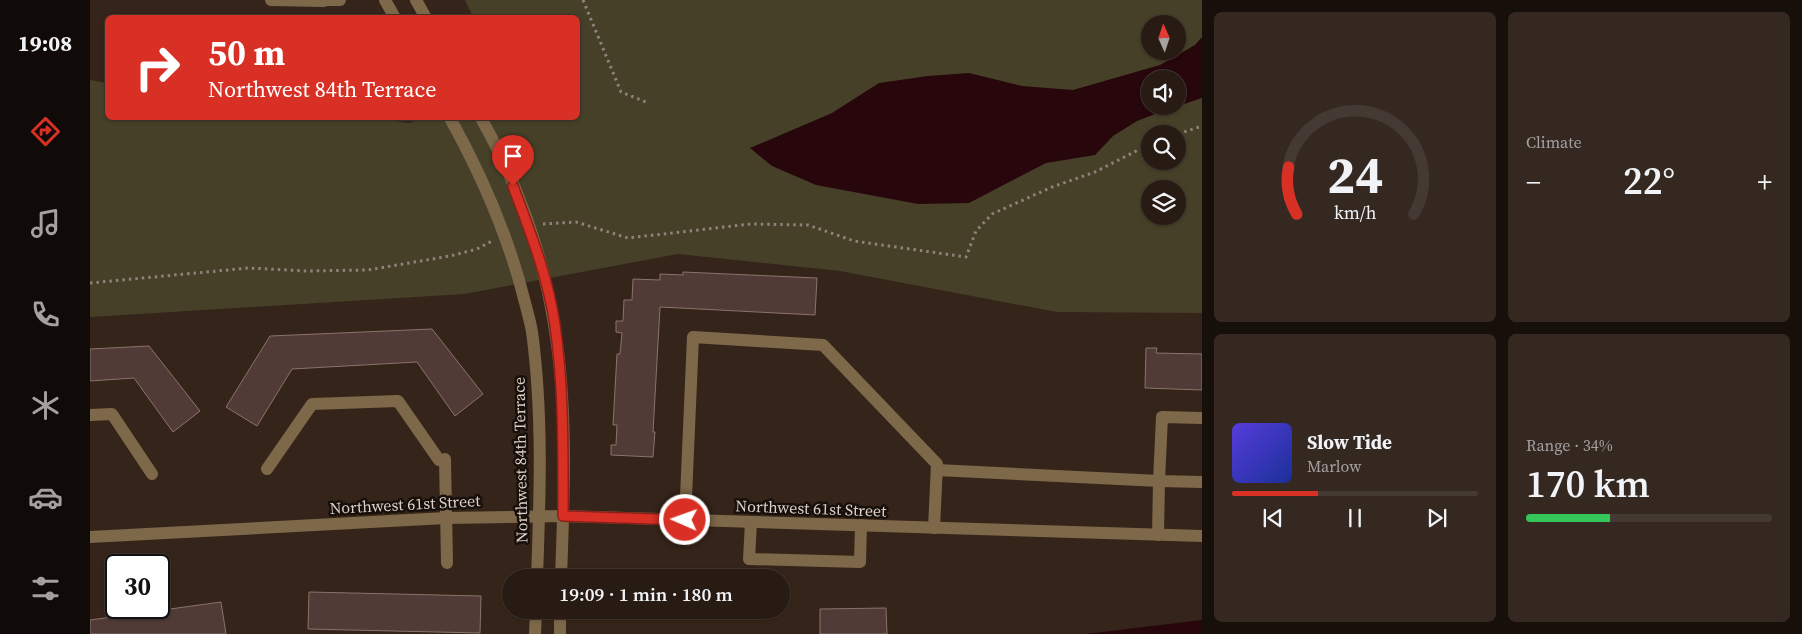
<!DOCTYPE html>
<html lang="en">
<head>
<meta charset="utf-8">
<style>
	:root { --surface:#281b13; --page:#342821; --text:#f1f3f6; --muted:#a5a1a0; --line:#443933; --accent:#d93025 }
	body { margin:0; font-family:"Source Serif 4",serif; background:var(--page); color:var(--text); height:100vh; display:flex; flex-direction:column; font-size:19px; white-space:nowrap }
	* { box-sizing:border-box; margin:0 }
	p { font-size:16px; color:var(--muted) }
	.icon { flex:none; width:28px; height:28px; fill:none; stroke:currentColor; stroke-width:2; stroke-linecap:round; stroke-linejoin:round }
	.map { position:relative; flex:1; overflow:hidden }
	.drawer { display:flex; flex-direction:column; gap:12px; padding:12px; background:#160f0a; width:600px }
	.drawer>* { flex:none }
	.hud { position:absolute; left:15px; top:15px; width:475px; height:105px; border-radius:8px; box-shadow:0 1px 4px #0004,0 0 0 1px var(--line); background:#d93025; color:#fff; overflow:hidden }
	.needle { width:32px; rotate:357deg }
	.fabs { position:absolute; left:1051px; top:15px; display:grid; gap:10px }
	.fabs a { display:grid; place-items:center; width:45px; height:45px; border-radius:50%; background:var(--surface); box-shadow:0 1px 4px #0004,0 0 0 1px var(--line); font-size:25px }
	.speed { position:absolute; left:15px; top:554px; display:flex; gap:10px; font-size:25px; font-weight:700; text-align:center }
	.speed>* { display:grid; place-content:center; width:65px; height:65px; border-radius:50%; background:var(--surface); box-shadow:0 1px 4px #0004,0 0 0 1px var(--line); line-height:1 }
	.speed .limit { border:2px solid #111; border-radius:8px; background:#fff; color:#111 }
	.pin { position:absolute; display:grid; place-items:center; width:42px; height:42px; color:#fff; margin:-51px -21px; border-radius:50% 50% 50% 0; rotate:-45deg; box-shadow:0 0 5px #0007 }
	.pin .icon { rotate:45deg }
	.me { position:absolute; width:55px; margin:-28px; rotate:272deg; stroke-linejoin:round; filter:drop-shadow(0 0 4px #0008) }
	.turn { display:flex; align-items:center; gap:18px; height:105px; padding:0 20px; font-size:22px }
	.turn .icon { width:65px; height:65px; stroke-width:2.5 }
	.turn b { display:block; font-size:35px; line-height:42px }
	.big { font-size:38px; font-weight:600; line-height:1.1 }
	.drawer .widget { flex:1; display:flex; flex-direction:column; justify-content:center; gap:8px; min-width:0; padding:0 18px; border-radius:8px; background:var(--page) }
	.drawer .dial { align-items:center; gap:0 }
	.dial svg { height:130px; overflow:visible; fill:none; stroke:var(--line); stroke-width:7; stroke-linecap:round; text-anchor:middle }
	.dial text { fill:var(--text); stroke:none }
	.song { display:flex; align-items:center; gap:15px }
	.cover { width:60px; height:60px; border-radius:8px; background:linear-gradient(135deg,hsl(250 70% 55%),hsl(230 70% 35%)) }
	.played { height:5px; border-radius:2px; background:linear-gradient(90deg,var(--accent) 35%,var(--line) 35%) }
	.keys { display:flex; justify-content:space-around; direction:ltr }
	.heat { display:flex; justify-content:space-between; align-items:center; font-size:28px; direction:ltr }
	.charge { height:8px; border-radius:4px; background:linear-gradient(90deg,#34c759 34%,var(--line) 0) }
	.drawer .tiles { flex:1; display:grid; gap:12px; grid-template-columns:repeat(2,1fr) }
	.trip { position:absolute; left:412px; top:569px; width:288px; height:50px; border-radius:25px; background:var(--surface); box-shadow:0 1px 4px #0004,0 0 0 1px var(--line); font-weight:600; line-height:50px; text-align:center }
	main { display:flex; flex:1; min-height:0 }
	.menu { display:flex; flex-direction:column; width:90px; justify-content:space-around; align-items:center; background:#100b08; color:var(--muted) }
	.menu .icon { width:35px; height:35px }
	.menu .on { color:var(--accent) }
	.menu b { font-size:22px; color:var(--text) }
	.map>svg:first-child { display:block }
	.green { fill:#464028; fill-rule:evenodd }
	.water { fill:#27060c }
	.building { fill:#513b36; stroke:#8b736d }
	.lines { fill:none; stroke-linecap:round; stroke-linejoin:round }
	.path { stroke:#908179; stroke-width:3; stroke-dasharray:2.5 4; stroke-linecap:butt }
	.minor { stroke:#7e684a; stroke-width:12 }
	.route-casing { stroke:#8d1f18; stroke-width:12 }
	.route { stroke:#d93025; stroke-width:9 }
	.labels { text-anchor:middle; dominant-baseline:central; stroke-width:5; stroke-linejoin:round; paint-order:stroke }
	.street-label { font-size:16px; fill:#ddd1ca; stroke:#170f0a }
</style>
</head>
<body>
<main>
<nav class="menu">
<b>19:08</b>
<svg class="icon on" aria-label="directions" viewBox="0 0 24 24"><path d="M12 3l9 9-9 9-9-9zM9 14v-3h6M13 9l2 2-2 2"/></svg>
<svg class="icon" aria-label="music" viewBox="0 0 24 24"><path d="M9 18V5l10-2v13"/><circle cx="6" cy="18" r="3"/><circle cx="16" cy="16" r="3"/></svg>
<svg class="icon" aria-label="phone" viewBox="0 0 24 24"><path d="M5 4h4l2 5-3 2q2 4 5 5l2-3 5 2v4C11 20 4 13 5 4z"/></svg>
<svg class="icon" aria-label="climate" viewBox="0 0 24 24"><path d="M12 3v18M4 7l16 10M4 17L20 7"/></svg>
<svg class="icon" aria-label="car" viewBox="0 0 24 24"><path d="M5 17H2v-5l4-1 3-4h7l3 4 3 1v5h-3M9 17h6M6 11h13"/><circle cx="7" cy="17" r="2"/><circle cx="17" cy="17" r="2"/></svg>
<svg class="icon" aria-label="filters" viewBox="0 0 24 24"><path d="M4 7h16M4 17h16"/><circle cx="9" cy="7" r="2"/><circle cx="15" cy="17" r="2"/></svg>
</nav>
<div class="map">
<svg width="1112" height="634" viewBox="0 0 1112 634">
	<rect width="100%" height="100%" fill="#352419"/>
	<path class="green" d="M375,0H1112V313L967,312L750,271L588,254L374,294L0,317V80L17,83L18,118H281L320,123L329,118H488V18L383,17ZM1060,24H1088V51H1060ZM1060,79H1088V106H1060ZM1060,134H1088V161H1060ZM1060,189H1088V216H1060Z"/>
	<g class="water">
		<polygon points="1112,37 1112,98 1088,106 1088,79 1060,79 1060,106 1086,106 1047,121 1023,136 1005,155 956,163 879,203 828,204 726,185 682,166 660,148 742,113 789,83 838,76 879,73 932,86 983,90 1070,65 1105,45"/>
		<polygon points="1112,620 1112,634 996,634"/>
	</g>
	<g class="building">
		<polygon points="593,272 727,278 725,315 570,307 563,432 565,432 563,457 521,455 521,445 526,445 527,425 523,425 527,354 530,354 532,333 526,332 526,321 533,321 534,300 542,300 543,279 570,280 570,274 593,275"/>
		<polygon points="342,329 393,394 365,416 327,362 202,369 167,426 136,407 180,336"/>
		<polygon points="59,346 110,411 83,432 44,378 0,381 0,349"/>
		<polygon points="1056,348 1067,348 1066,353 1112,354 1112,390 1055,388"/>
		<polygon points="219,592 391,596 390,633 218,629"/>
		<polygon points="131,602 136,634 0,634 0,620"/>
		<polygon points="796,608 797,634 730,634 730,609"/>
	</g>
	<g class="lines">
		<g class="path">
			<polyline points="493,0 531,92 556,102"/>
			<polyline points="1088,134 1112,126"/>
			<polyline points="453,224 486,222 538,238 661,224 718,225 764,241 876,257 886,231 902,214 962,187 1005,172 1060,144"/>
			<polyline points="0,283 159,268 216,271 278,270 360,256 387,249 402,241"/>
		</g>
		<g class="minor">
			<polyline points="181,0 234,1"/>
			<polyline points="233,0 250,0"/>
			<polyline points="295,0 305,18"/>
			<polyline points="326,0 336,18"/>
			<path d="M360,118C391,174 417,233 433,295C436,307 440,320 442,332C453,413 450,496 447,578"/>
			<path d="M391,118C426,180 453,254 464,324C478,407 474,494 471,578"/>
			<polyline points="0,415 22,414 62,474"/>
			<polyline points="1112,418 1072,417 1069,481 1112,482"/>
			<polyline points="355,459 357,563"/>
			<polyline points="177,469 222,404 308,401 349,460"/>
			<polyline points="847,470 1069,481 1068,535"/>
			<polyline points="595,520 603,337 733,345 847,464 844,528"/>
			<polyline points="661,522 659,559 770,562 771,525"/>
			<polyline points="0,537 356,518 473,516 1112,536"/>
			<polyline points="445,634 446,610"/>
			<polyline points="470,634 470,610"/>
		</g>
	</g>
	<g class="lines">
		<g class="route-casing">
			<path id="route" d="M423,186C440,231 458,277 465,325C474,389 473,452 473,516L595,520"/>
		</g>
		<use href="#route" class="route"/>
	</g>
	<g class="labels">
		<g class="street-label">
			<text transform="translate(430 460) rotate(-91)">Northwest 84th Terrace</text>
			<text transform="translate(315 504) rotate(-3)">Northwest 61st Street</text>
			<text transform="translate(721 508) rotate(2)">Northwest 61st Street</text>
		</g>
	</g>
</svg>
<div class="fabs">
<a><svg class="needle" viewBox="-14 -14 28 28"><path d="M0-13l5 13h-10z" fill="#e53935"/><path d="M0 13l5-13h-10z" fill="#a5a1a0"/></svg></a>
<a><svg class="icon" aria-label="sound" viewBox="0 0 24 24"><path d="M4 9h4l5-4v14l-5-4H4zM17 9q2 3 0 6"/></svg></a>
<a><svg class="icon" aria-label="search" viewBox="0 0 24 24"><circle cx="10" cy="10" r="6"/><path d="M15 15l6 6"/></svg></a>
<a><svg class="icon" aria-label="layers" viewBox="0 0 24 24"><path d="M12 4l9 5-9 5-9-5zM3 14l9 5 9-5"/></svg></a>
</div>
<div class="speed"><div class="limit">30</div></div>
<div class="pin" style="left:423px;top:186px;background:#d93025"><svg class="icon" aria-label="arrive" viewBox="0 0 24 24"><path d="M6 21V4h12l-3 4 3 4H6"/></svg></div>
<svg class="me" style="left:595px;top:520px" viewBox="-20 -20 40 40"><circle r="17" fill="#d93025" stroke="#fff" stroke-width="3"/><path d="M0-11L8 9 0 5-8 9z" fill="#fff"/></svg>
<div class="trip">19:09 · 1 min · 180 m</div>
<div class="hud">
<div class="turn"><svg class="icon" aria-label="right" viewBox="0 0 24 24"><path d="M7 20v-9h11M14 6l5 5-5 5"/></svg><div><b>50 m</b>Northwest 84th Terrace</div></div>
</div>
</div>
<section class="drawer">
<div class="tiles">
<div class="widget dial"><svg viewBox="0 0 100 80">
<path d="M14 69A42 42 0 1 1 86 69"/>
<path d="M14 69A42 42 0 0 1 9 40" stroke="#d93025"/>
<text x="50" y="56" font-size="32" font-weight="700">24</text>
<text x="50" y="72" font-size="11">km/h</text>
</svg></div>
<div class="widget"><p>Climate</p>
<div class="heat"><a>−</a><b class="big">22°</b><a>+</a></div>
</div>
<div class="widget">
<div class="song"><i class="cover"></i><div><b>Slow Tide</b><p>Marlow</p></div></div>
<div class="played"></div>
<div class="keys"><svg class="icon" aria-label="previous" viewBox="0 0 24 24"><path d="M18 5L8 12l10 7zM5 5v14"/></svg><svg class="icon" aria-label="pause" viewBox="0 0 24 24"><path d="M8 5v14M16 5v14"/></svg><svg class="icon" aria-label="next" viewBox="0 0 24 24"><path d="M6 5l10 7-10 7zM19 5v14"/></svg></div>
</div>
<div class="widget"><p>Range · 34%</p><b class="big">170 km</b><div class="charge"></div></div>
</div>
</section>
</main>
</body>
</html>
